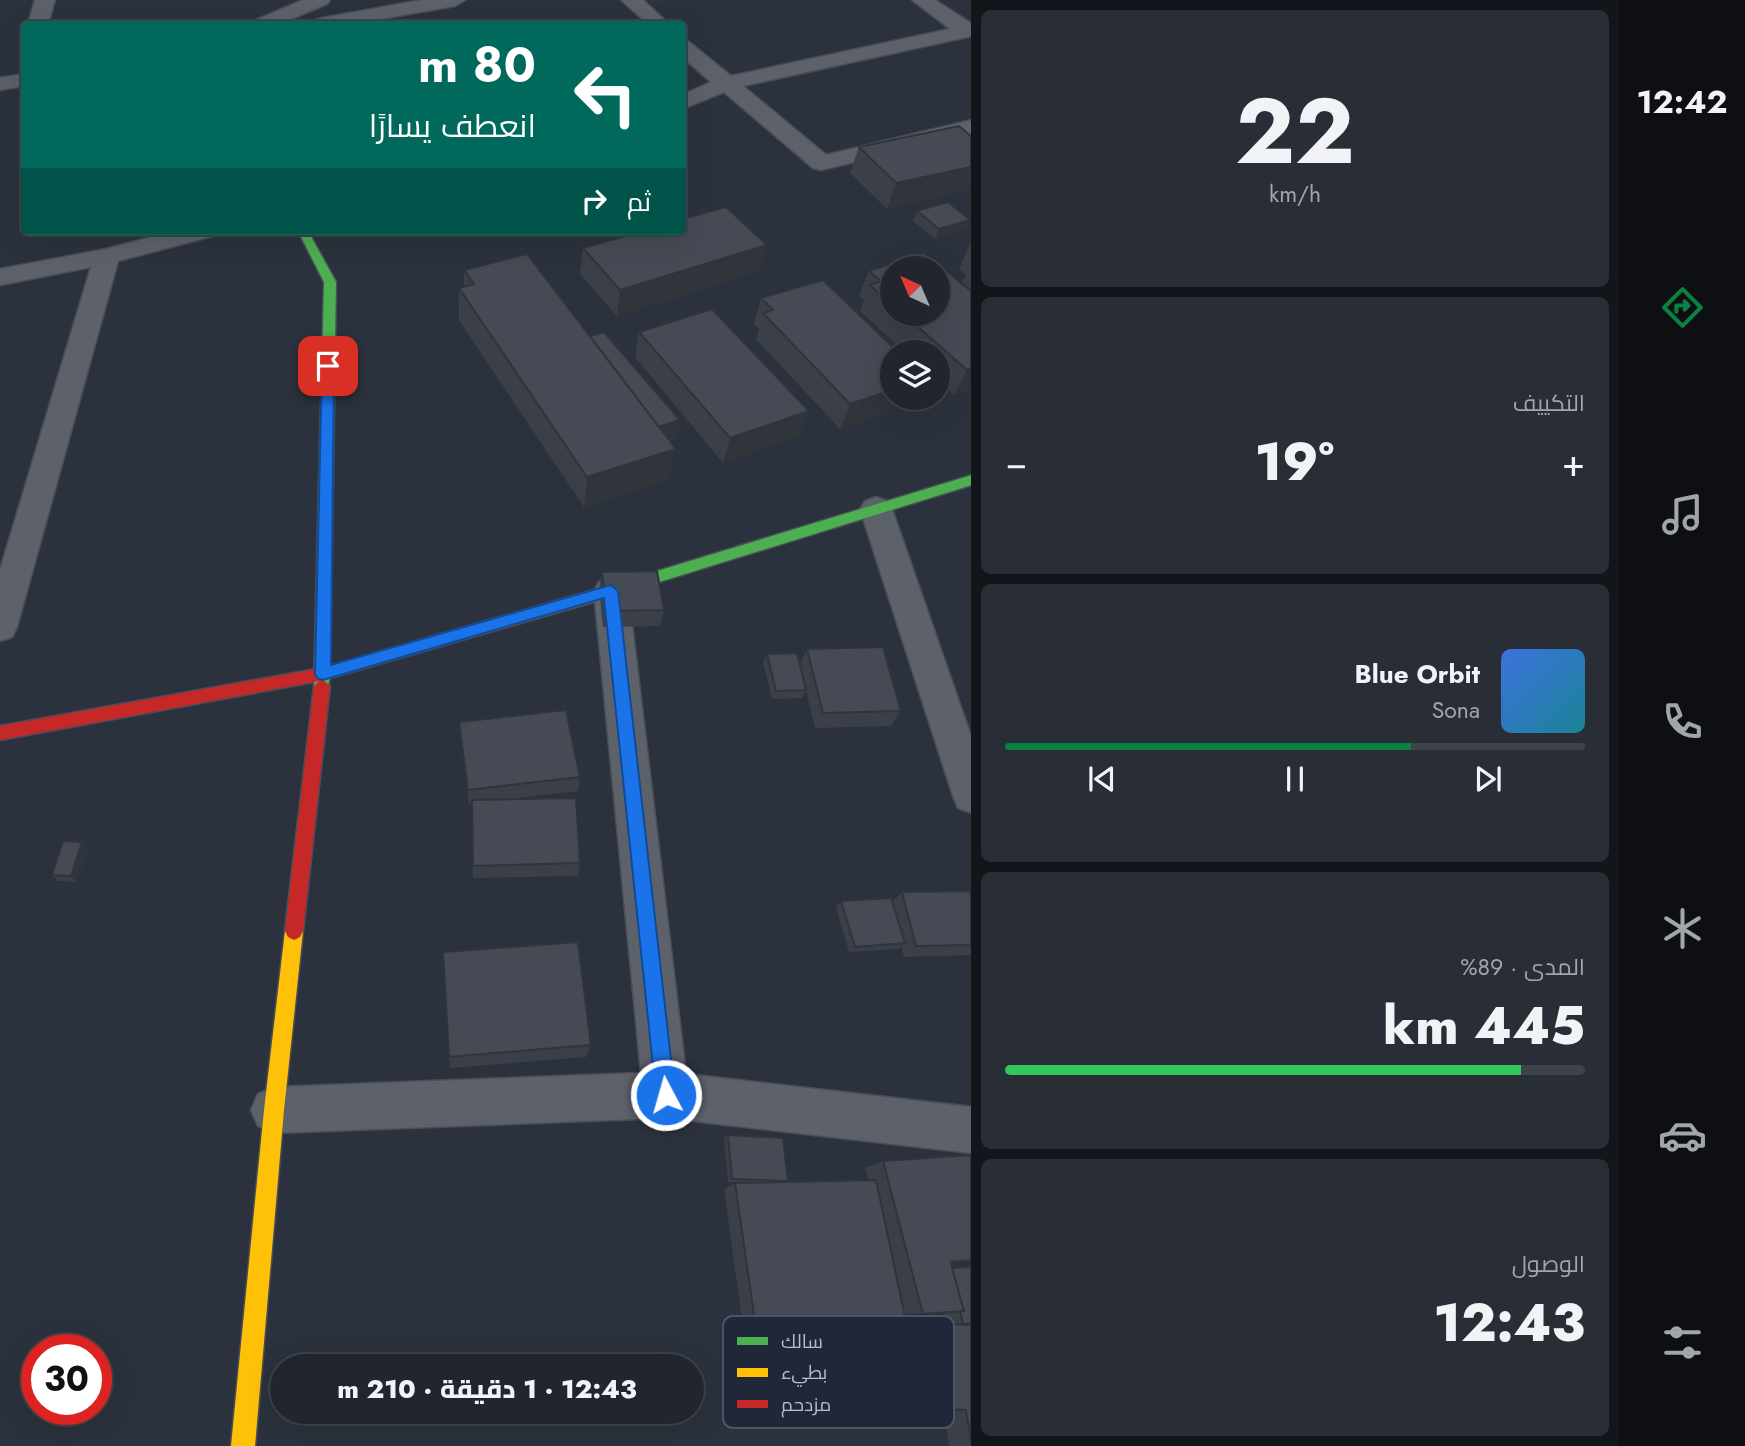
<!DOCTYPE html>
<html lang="ar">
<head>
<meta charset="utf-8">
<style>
	:root { --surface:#21262e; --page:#292e36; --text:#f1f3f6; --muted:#a2a5aa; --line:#3e434a; --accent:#0b8043 }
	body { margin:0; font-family:Jost,Cairo,sans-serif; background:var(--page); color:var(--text); direction:rtl; height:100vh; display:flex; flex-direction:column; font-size:26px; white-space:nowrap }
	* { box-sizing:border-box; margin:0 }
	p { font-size:23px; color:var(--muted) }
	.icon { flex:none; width:38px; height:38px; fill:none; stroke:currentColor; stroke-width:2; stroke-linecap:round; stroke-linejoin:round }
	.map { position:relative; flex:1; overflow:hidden; direction:ltr }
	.side { display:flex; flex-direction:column; gap:10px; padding:10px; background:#121519; width:648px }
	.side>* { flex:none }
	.top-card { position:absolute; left:21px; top:21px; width:665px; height:214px; border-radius:7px; box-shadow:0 7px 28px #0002,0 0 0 2px var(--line); direction:rtl; background:#00695c; color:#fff; overflow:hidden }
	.needle { width:46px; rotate:316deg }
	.tools { position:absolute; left:880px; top:256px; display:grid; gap:14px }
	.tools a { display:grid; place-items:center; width:70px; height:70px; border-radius:50%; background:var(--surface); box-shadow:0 7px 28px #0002,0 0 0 2px var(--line); font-size:35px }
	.speed { position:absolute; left:21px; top:1334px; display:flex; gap:14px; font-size:35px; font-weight:700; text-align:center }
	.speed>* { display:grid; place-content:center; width:91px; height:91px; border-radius:50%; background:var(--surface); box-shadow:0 7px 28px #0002,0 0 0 2px var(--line); line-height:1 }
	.speed .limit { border:10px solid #d22; background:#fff; color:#111 }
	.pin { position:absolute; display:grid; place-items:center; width:60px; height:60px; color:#fff; margin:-30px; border-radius:14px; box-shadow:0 4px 10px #0006 }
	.me { position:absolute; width:77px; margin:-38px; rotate:354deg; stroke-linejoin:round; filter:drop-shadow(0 0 5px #0008) }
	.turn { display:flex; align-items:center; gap:24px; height:147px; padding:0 35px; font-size:32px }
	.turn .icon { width:91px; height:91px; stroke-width:2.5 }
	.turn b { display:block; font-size:49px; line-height:60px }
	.then { display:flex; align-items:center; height:66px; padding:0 35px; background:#0003; gap:14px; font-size:26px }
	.big { font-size:52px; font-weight:800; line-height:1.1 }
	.side .tile { flex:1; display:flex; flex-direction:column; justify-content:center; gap:10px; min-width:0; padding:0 24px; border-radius:10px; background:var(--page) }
	.side .dial { align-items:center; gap:0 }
	.dial b { font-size:91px; line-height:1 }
	.song { display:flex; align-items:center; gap:21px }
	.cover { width:84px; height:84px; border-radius:10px; background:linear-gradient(135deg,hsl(220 70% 55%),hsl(190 70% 35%)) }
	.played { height:7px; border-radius:4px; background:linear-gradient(90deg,var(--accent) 70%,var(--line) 70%) }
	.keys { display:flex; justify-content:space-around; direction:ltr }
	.heat { display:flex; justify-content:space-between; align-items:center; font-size:38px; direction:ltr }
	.charge { height:10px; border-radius:5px; background:linear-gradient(90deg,#34c759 89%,var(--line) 0) }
	.trip { position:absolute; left:270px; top:1354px; width:434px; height:70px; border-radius:35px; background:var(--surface); box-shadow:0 7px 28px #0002,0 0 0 2px var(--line); font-weight:800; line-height:70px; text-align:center; direction:rtl }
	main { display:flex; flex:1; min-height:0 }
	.menu { display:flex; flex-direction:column; width:126px; justify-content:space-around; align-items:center; background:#0d0f12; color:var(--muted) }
	.menu .icon { width:49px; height:49px }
	.menu .current { color:var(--accent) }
	.menu b { font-size:32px; color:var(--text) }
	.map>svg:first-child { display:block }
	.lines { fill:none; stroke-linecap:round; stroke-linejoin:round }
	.street-casing { stroke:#494d55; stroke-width:3 }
	.fast-casing { stroke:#494d55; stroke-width:3 }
	.slow-casing { stroke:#494d55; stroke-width:3 }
	.jam-casing { stroke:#494d55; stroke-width:3 }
	.street { fill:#5d616a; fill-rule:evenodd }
	.fast { fill:#4caf50; fill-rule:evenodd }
	.slow { fill:#ffc107; fill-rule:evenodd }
	.jam { fill:#c62828; fill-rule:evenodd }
	.wall { fill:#3b4048; fill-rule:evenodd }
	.shaded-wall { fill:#30343b }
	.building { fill:#454a54; stroke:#30343b; stroke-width:2 }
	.route { fill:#1a73e8; stroke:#114b97; stroke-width:2 }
	.key { fill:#1f2738; stroke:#4d5465; stroke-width:2 }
	.key-label { font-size:19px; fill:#b7bdcd }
</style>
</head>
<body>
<main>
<nav class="menu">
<b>12:42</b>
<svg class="icon current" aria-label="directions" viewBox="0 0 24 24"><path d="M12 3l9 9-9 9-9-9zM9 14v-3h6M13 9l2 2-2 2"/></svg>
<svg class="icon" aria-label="music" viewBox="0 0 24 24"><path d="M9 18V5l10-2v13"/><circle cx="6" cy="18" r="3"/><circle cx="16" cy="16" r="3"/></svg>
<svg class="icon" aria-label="phone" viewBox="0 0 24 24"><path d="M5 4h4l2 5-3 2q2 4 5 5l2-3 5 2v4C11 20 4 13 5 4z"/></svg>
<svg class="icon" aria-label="climate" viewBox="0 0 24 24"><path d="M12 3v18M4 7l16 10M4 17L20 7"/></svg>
<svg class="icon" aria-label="car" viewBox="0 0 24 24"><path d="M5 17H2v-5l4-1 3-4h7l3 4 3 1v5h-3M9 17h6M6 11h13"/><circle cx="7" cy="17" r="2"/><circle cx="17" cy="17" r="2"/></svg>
<svg class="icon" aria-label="filters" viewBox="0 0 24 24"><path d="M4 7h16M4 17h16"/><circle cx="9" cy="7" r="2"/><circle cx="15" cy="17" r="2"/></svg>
</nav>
<section class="side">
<div class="tile dial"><b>22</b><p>km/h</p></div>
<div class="tile"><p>التكييف</p>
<div class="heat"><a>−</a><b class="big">19°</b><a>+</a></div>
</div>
<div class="tile">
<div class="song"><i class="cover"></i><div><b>Blue Orbit</b><p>Sona</p></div></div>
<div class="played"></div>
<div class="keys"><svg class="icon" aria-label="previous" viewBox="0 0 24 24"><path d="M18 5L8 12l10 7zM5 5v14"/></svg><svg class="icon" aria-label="pause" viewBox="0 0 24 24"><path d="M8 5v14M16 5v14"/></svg><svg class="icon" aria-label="next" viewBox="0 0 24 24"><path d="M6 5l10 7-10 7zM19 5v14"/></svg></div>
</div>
<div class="tile"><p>المدى · 89%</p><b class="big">445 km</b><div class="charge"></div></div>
<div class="tile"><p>الوصول</p><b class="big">12:43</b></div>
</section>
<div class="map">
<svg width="972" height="1446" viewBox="0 0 972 1446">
	<rect width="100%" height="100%" fill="#2c323d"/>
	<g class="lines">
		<g class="street-casing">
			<g id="street">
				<polygon points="35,0 55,0 48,24 28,24"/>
				<polygon points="303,0 330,0 327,4 279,24 253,24 256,20"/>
				<polygon points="422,0 465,0 455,6 352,24 312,24 315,20 322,18"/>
				<polygon points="621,0 643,0 669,24 648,24"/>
				<polygon points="912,0 935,0 972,24 972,36 743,86 826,155 972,120 972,134 821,170 813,168 724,92 682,109 682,95 711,82 682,57 682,40 689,42 731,76 950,29"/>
				<polygon points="24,74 24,86 0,90 0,78"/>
				<polygon points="174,231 216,231 213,236 118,261 17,627 12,637 0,641 0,570 91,267 0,285 0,269 106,249"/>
				<polygon points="876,497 887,501 892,509 972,739 972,813 958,808 953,796 860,509 865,501"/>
				<polygon points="611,578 623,582 628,591 686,1074 972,1107 972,1153 666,1118 274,1133 258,1126 251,1110 258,1094 274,1087 641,1073 594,591 599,582"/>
			</g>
		</g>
		<g class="fast-casing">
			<polygon id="fast" points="298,231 308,231 336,282 330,666 611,585 972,475 972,485 611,597 330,678 327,690 317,690 314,686 324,282"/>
		</g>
		<g class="slow-casing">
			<polygon id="slow" points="294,922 300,925 303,931 284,1110 255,1446 231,1446 264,1110 285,931 288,925"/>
		</g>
		<g class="jam-casing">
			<polygon id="jam" points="327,667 332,669 335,673 332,677 323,680 330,686 303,931 300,937 294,940 288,937 285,931 314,686 319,681 0,740 0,726"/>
		</g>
		<use href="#street" class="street"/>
		<use href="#fast" class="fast"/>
		<use href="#slow" class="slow"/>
		<use href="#jam" class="jam"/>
	</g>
	<g class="wall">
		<polygon points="959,126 887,209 850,173 859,147"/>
		<polygon points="917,211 970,220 966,229 935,239 913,221"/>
		<polygon points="971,242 971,290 962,282 966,275 959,269 970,243"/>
		<polygon points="583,248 760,271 617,316 580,274"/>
		<path d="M924,253L971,291V389L954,395L938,381V352H905L860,311L864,300L859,296L869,271ZM892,268H938V313H892Z"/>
		<polygon points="464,270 590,336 680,420 676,438 669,440 669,480 584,507 459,320 459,288 464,287"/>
		<polygon points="761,298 914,404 840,429 756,339 759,329 754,324"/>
		<polygon points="639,332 809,411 800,436 723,463 635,357"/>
		<polygon points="602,572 664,610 660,626 603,627 599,589"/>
		<polygon points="807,649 901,711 891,726 815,728 806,690 802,698 772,699 763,662 767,654 800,664"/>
		<polygon points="459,722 580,777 578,791 509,799 580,863 578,876 473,878 472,804 469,804 460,737"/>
		<polygon points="88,848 77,882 58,881 52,875"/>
		<polygon points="902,892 971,897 971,955 904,957 901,946 899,949 849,952 836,907 841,901 892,902"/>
		<polygon points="591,1045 586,1057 450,1068 449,1057"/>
		<polygon points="728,1135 786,1182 868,1180 865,1168 883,1161 971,1155 971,1261 951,1263 971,1325 971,1446 949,1446 943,1408 922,1405 909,1323 947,1324 944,1312 905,1314 757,1335 744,1334 724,1189 735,1183 759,1183 728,1182 724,1138"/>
		<polygon points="847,1341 854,1342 895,1404 849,1396"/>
	</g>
	<g class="shaded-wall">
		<polygon points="648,0 667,0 648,4"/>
		<polygon points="971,167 971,190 887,209 896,183"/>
		<polygon points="970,220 966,229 935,239 939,229"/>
		<polygon points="767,245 760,271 617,316 620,290"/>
		<polygon points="971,368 971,389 954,395 967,370"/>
		<polygon points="892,390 892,397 917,397 914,404 840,429 850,404"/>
		<polygon points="809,411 800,436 723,463 730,438"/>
		<polygon points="680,420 676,438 649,447 653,429"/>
		<polygon points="676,449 669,480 584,507 587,477"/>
		<polygon points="82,842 88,848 77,882 71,876"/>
	</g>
	<g class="building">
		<polygon points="959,126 971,136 971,167 896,183 859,147"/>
		<polygon points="948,202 970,220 939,229 917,211"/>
		<polygon points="726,207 767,245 620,290 583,248 643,231 682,231 682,219"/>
		<polygon points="924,253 971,291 971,368 967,370 902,313 938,313 938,268 892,268 892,305 870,285 881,281 869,271"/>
		<polygon points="527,254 676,449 587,477 459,288 474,284 464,270"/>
		<polygon points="823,280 898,352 892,352 892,390 850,404 763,313 773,310 761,298"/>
		<polygon points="712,309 809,411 730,438 639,332"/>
		<polygon points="604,332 680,420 659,427 590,336"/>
		<polygon points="657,571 664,610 606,611 602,572"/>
		<polygon points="883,647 901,711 823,713 807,649"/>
		<polygon points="797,653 806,690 776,691 767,654"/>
		<polygon points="566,710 580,777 468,790 459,722"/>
		<polygon points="576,798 580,863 473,866 472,800"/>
		<polygon points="63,841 82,842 71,876 52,875"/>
		<polygon points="970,891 971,897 971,945 916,946 902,892"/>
		<polygon points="891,898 905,943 855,947 841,901"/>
		<polygon points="578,942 591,1045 449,1057 443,952"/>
		<polygon points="728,1135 783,1138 788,1181 732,1179"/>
		<polygon points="971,1155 971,1260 951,1262 964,1311 923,1314 883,1161"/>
		<polygon points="876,1180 908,1331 757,1335 735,1183"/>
		<polygon points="971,1267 971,1324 963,1324 960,1311 964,1311 952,1268"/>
		<polygon points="930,1323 971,1325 971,1441 966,1410 945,1409"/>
	</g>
	<polygon class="route" points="328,362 334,366 331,665 611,585 618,591 675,1095 673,1102 666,1105 659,1102 656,1095 604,598 323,680 317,678 315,674 322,366"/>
	<rect x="723" y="1316" width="231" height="112" rx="10" class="key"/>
	<rect x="737" y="1337" width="31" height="8" fill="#4caf50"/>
	<rect x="737" y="1368" width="31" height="9" fill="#ffc107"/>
	<rect x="737" y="1400" width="31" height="8" fill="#c62828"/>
	<g class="key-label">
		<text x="781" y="1348">سالك</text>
		<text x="781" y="1379">بطيء</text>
		<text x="781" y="1411">مزدحم</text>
	</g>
</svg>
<div class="tools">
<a><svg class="needle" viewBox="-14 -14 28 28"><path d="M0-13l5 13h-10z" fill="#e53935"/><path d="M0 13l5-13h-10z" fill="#a2a5aa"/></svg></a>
<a><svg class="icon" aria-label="layers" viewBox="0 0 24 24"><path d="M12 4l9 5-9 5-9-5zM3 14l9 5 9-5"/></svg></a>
</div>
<div class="speed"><div class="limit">30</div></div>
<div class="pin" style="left:328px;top:366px;background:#d93025"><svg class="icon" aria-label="arrive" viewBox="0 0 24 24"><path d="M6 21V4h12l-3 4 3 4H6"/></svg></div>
<svg class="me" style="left:666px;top:1095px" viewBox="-20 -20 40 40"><circle r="17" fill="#1a73e8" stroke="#fff" stroke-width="3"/><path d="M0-11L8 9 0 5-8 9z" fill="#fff"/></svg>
<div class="trip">12:43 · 1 دقيقة · 210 m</div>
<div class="top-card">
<div class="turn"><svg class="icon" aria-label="left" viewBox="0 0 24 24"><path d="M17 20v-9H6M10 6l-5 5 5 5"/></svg><div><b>80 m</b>انعطف يسارًا</div></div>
<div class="then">ثم<svg class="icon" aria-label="right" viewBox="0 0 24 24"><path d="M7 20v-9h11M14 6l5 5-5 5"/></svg></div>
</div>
</div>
</main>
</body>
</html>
